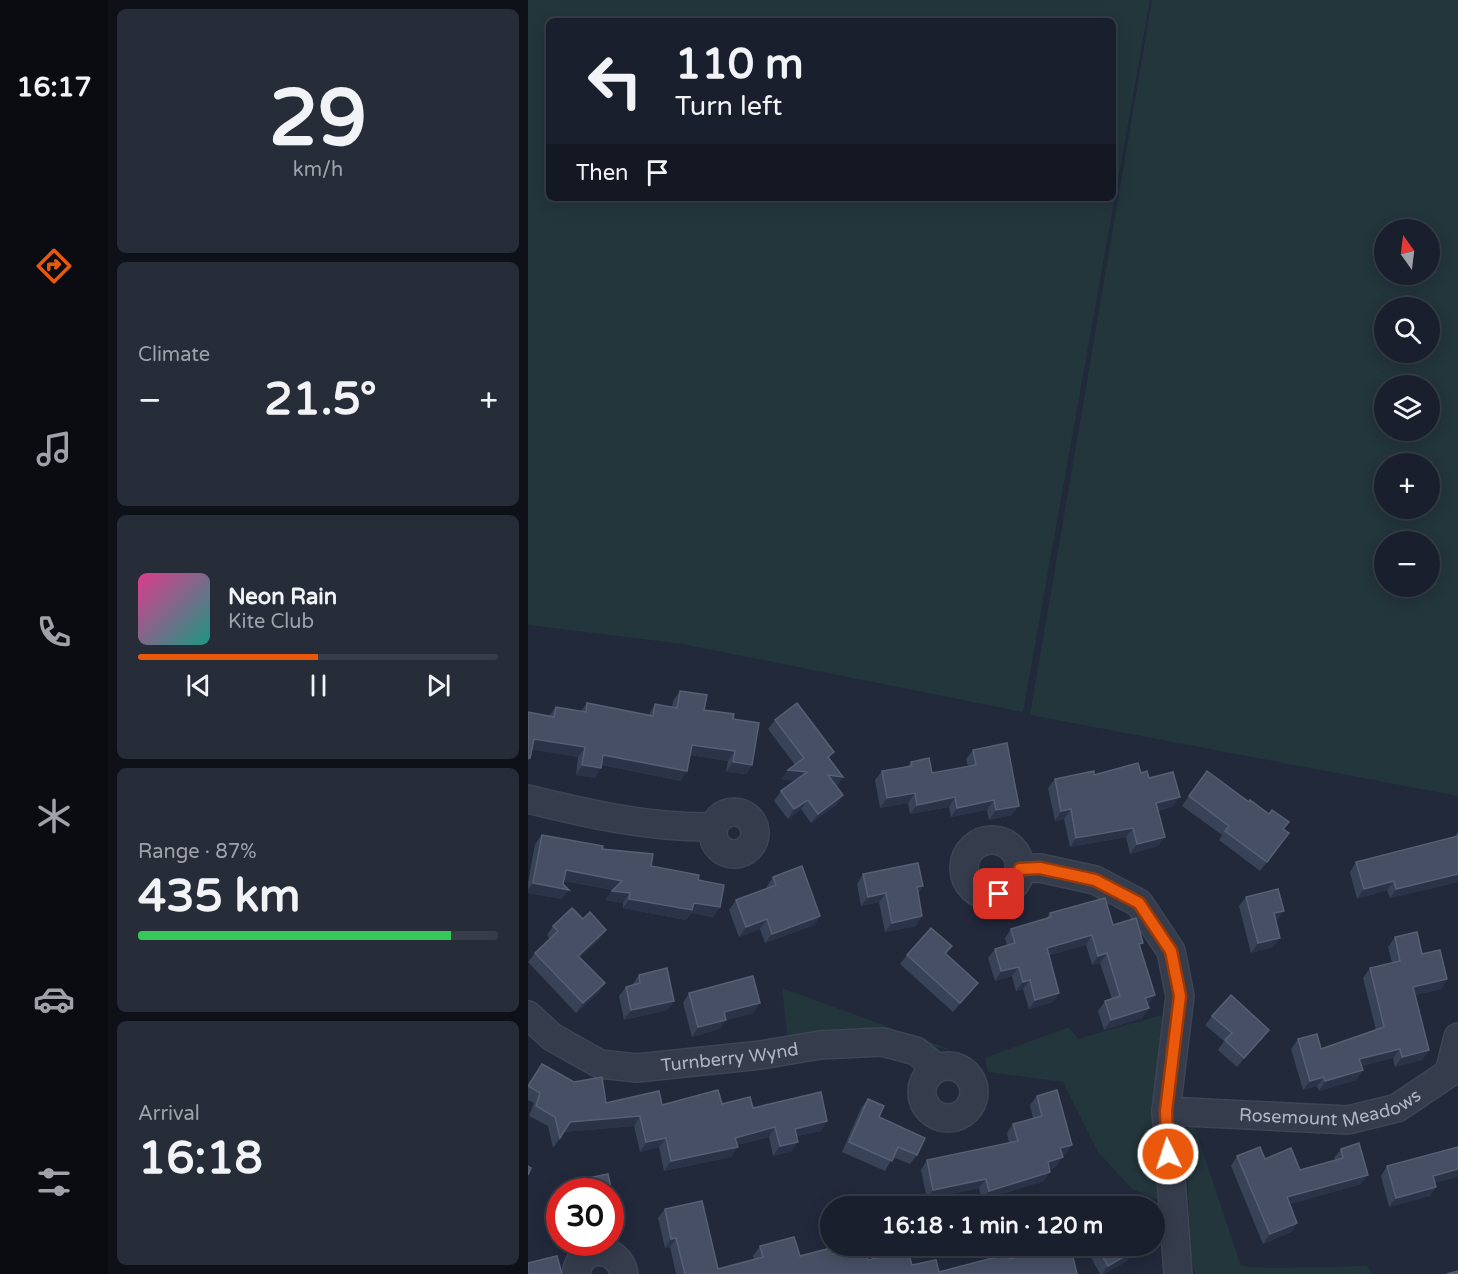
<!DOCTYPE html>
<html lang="en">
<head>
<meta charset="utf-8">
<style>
	:root { --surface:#191f2c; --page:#262c38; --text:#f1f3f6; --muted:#9fa2a9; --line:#373d48; --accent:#ea580c }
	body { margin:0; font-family:"Varela Round",sans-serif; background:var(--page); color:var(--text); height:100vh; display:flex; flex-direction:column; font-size:22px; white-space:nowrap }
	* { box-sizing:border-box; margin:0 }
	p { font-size:20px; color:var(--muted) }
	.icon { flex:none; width:33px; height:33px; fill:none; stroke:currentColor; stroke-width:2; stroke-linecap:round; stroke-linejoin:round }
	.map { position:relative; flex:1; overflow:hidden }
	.panel { display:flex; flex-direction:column; gap:9px; padding:9px; background:#0e1118; width:420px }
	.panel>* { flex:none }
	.banner { position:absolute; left:18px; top:18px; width:570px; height:183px; border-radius:9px; box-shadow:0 3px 15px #0003,0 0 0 2px var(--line); background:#191f2c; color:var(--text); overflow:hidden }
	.needle { width:39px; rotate:346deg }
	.fabs { position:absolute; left:846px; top:219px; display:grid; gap:12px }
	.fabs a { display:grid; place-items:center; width:66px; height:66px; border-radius:50%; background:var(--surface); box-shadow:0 3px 15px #0003,0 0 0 2px var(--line); font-size:30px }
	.speed { position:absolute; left:18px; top:1178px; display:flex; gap:12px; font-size:30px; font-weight:700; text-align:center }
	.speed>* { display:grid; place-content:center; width:78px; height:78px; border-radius:50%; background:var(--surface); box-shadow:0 3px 15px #0003,0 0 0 2px var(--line); line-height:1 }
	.speed .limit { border:9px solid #d22; background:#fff; color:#111 }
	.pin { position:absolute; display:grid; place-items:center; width:51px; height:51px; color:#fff; margin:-26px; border-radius:12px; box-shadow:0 3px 9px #0006 }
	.me { position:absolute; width:66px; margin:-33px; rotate:356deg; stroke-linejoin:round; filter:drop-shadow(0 0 4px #0008) }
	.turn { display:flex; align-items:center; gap:21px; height:126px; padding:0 30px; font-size:27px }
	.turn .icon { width:78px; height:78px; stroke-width:2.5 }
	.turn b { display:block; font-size:42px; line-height:51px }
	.then { display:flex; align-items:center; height:57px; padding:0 30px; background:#0003; gap:12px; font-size:22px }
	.big { font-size:45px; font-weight:700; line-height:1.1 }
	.panel .card { flex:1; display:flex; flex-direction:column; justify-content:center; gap:9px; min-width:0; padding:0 21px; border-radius:9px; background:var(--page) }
	.panel .dial { align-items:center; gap:0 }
	.dial b { font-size:78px; line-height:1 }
	.song { display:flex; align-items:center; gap:18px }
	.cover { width:72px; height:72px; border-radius:9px; background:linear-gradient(135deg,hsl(330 70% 55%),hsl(170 70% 35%)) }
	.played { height:6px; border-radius:3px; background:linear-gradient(90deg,var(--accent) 50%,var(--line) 50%) }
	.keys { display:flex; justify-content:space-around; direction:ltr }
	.heat { display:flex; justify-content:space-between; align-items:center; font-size:33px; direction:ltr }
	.charge { height:9px; border-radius:4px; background:linear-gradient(90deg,#34c759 87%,var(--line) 0) }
	.trip { position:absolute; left:292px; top:1196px; width:345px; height:60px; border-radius:30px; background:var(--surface); box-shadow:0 3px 15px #0003,0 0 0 2px var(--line); font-weight:700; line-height:60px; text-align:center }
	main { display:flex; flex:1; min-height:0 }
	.tab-bar { display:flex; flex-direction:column; width:108px; justify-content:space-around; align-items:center; background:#0a0c12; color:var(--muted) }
	.tab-bar .icon { width:42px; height:42px }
	.tab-bar .current { color:var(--accent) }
	.tab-bar b { font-size:27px; color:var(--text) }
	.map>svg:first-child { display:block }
	.green { fill:#23363c; fill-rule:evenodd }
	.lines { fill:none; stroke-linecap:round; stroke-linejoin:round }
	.minor-casing { stroke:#3e4554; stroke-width:30 }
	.minor { stroke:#353c4c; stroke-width:27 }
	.wall { fill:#394358 }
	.shaded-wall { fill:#2a3348 }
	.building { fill:#464f64; stroke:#565f74; stroke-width:1.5 }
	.route-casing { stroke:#983908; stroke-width:15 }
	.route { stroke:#ea580c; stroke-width:10 }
	.labels { text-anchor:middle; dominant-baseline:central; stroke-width:6; stroke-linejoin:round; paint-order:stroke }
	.street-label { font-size:18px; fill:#b0b6c7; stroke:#1a2130 }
</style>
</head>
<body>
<main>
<nav class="tab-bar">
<b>16:17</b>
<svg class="icon current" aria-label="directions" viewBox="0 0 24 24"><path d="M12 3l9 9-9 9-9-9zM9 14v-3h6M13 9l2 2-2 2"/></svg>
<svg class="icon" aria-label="music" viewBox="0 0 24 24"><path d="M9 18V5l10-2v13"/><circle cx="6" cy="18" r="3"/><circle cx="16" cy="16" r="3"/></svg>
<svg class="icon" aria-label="phone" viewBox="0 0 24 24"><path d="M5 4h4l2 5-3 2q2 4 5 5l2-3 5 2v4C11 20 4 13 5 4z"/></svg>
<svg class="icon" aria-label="climate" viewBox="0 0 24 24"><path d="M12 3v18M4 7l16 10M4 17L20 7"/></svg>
<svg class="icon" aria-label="car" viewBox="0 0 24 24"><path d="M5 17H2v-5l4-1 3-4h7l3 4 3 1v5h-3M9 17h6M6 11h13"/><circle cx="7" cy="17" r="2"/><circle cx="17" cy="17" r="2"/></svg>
<svg class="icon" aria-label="filters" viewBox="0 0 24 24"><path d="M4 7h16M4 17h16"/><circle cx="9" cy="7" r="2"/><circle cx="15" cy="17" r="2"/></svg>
</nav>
<section class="panel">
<div class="card dial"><b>29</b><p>km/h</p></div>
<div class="card"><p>Climate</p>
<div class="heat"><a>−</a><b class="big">21.5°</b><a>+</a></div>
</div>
<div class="card">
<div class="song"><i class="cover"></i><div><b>Neon Rain</b><p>Kite Club</p></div></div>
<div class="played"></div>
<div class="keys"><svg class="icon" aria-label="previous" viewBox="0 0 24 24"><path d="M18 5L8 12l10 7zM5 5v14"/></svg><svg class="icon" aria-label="pause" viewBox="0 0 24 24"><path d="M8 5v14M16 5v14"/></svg><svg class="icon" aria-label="next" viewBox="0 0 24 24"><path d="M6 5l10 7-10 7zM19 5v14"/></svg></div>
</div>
<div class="card"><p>Range · 87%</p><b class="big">435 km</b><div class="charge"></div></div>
<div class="card"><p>Arrival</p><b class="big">16:18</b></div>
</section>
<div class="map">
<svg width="930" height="1274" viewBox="0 0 930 1274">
	<rect width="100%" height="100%" fill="#21293b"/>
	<g class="green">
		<path d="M0,0H622L495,712L155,644L0,625ZM21,21H585V198H21Z"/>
		<path d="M624,0H930V796L502,715ZM856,230H902V274H856ZM856,308H902V352H856ZM856,386H902V430H856ZM856,464H902V508H856ZM856,542H902V586H856Z"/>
		<polygon points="254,988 424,1050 346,1036 260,1042"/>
		<polygon points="641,1013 632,1201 604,1189 570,1152 535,1082 460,1072 457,1058 541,1027 550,1039"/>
		<polygon points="666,1125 713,1266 740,1268 839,1266 844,1274 667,1274 663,1262 657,1129"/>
	</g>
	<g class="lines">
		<g class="minor-casing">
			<g id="minor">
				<path d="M0,799C61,814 122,828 185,827"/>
				<circle cx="206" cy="833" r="21"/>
				<circle cx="464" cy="868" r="28"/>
				<polyline points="491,869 512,868 567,880 611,903 643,951 652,996 638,1111 650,1274"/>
				<path id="s1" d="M0,1015L24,1037L72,1064L109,1068L233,1055L292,1045L354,1042L388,1051L409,1068"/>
				<circle cx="420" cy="1092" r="26"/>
				<path id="s2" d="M638,1111L820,1120L869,1108L921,1073L930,1037"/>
				<path d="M48,1274C52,1243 91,1245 96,1274"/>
			</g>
		</g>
		<use href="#minor" class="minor"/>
	</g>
	<g class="wall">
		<polygon points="152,691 176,710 205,719 224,765 218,774 198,772 200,761 162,755 153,781 74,765 67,778 48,775 50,757 4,749 2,758 0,761 0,712 21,716 28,707 53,711 59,703 121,715 127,704 144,707 145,701"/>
		<polygon points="247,720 301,759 309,787 315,795 308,805 283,823 273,809 260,819 246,801 253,791 267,781 253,779 267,765 240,729"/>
		<polygon points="445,750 484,815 461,820 459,810 423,817 421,807 382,814 380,803 352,808 347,780 354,771 380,766 383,762 404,773 440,766 438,759"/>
		<polygon points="613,773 621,778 645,806 630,811 630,846 602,854 598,837 542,847 536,819 527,821 520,788 527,779"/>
		<polygon points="661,796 721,802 741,814 756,829 754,843 732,871 691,840 694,835 654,806"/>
		<polygon points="930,831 930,882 862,898 859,890 829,899 822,872 828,862 928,837 928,835"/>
		<polygon points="14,835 74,849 123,866 170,880 192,907 185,917 163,913 158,920 95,908 95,903 77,900 85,890 36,881 34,899 0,893 0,883 7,844"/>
		<polygon points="335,874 395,886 390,893 388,926 357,932 351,902 333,906 329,884"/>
		<polygon points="245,877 292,916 286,925 237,943 232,929 211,937 201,910 208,900 239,888 239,886"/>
		<polygon points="718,897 756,911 748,921 745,947 723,953 711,906"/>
		<polygon points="522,913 585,925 612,948 627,995 619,1005 621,1008 614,1018 576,1030 570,1011 577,1001 584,999 572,963 564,965 558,945 521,955 531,993 525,1002 501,1009 495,989 488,991 484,976 467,981 460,958 467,949 479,945 477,938 483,929 518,919"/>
		<polygon points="25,926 71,939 52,957 77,983 70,993 48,1013 0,962 7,953 22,939 19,935"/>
		<polygon points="867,937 894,954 919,979 913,989 887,995 901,1050 894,1060 867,1067 865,1058 833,1066 835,1070 828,1080 791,1091 789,1086 775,1090 763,1049 770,1039 793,1049 848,1030 835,978 842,968 864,963 860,947"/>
		<polygon points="424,946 418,954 443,992 425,1012 372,964 379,955"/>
		<polygon points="111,975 146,1001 139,1010 96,1020 91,996 98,987 104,985"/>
		<polygon points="161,993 226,1013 198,1020 191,1029 164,1037 155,1003"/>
		<polygon points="684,1016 741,1030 734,1039 709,1067 690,1050 696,1041 677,1025"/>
		<polygon points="0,1085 78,1103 134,1105 194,1104 299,1121 293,1131 269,1136 264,1151 245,1156 241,1137 209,1145 203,1157 136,1171 131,1147 112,1152 106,1126 36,1132 25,1148 20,1126 1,1116 6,1103 0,1100"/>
		<polygon points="509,1096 538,1154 534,1155 528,1167 522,1169 516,1181 454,1200 451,1188 399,1199 393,1170 399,1160 481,1143 479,1133 485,1124 505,1118 502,1105"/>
		<polygon points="340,1099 351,1117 389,1155 382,1164 365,1157 357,1171 314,1152 333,1108"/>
		<polygon points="813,1149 833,1184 762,1204 769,1223 763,1232 735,1244 703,1166 709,1156 737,1159 772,1170 807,1160 806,1158"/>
		<polygon points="859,1166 908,1187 902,1196 861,1207 853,1176"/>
		<polygon points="80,1174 91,1227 85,1236 82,1236 82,1191 35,1191 41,1182"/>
		<polygon points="137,1209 190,1269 226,1259 225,1256 232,1246 272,1256 305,1254 340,1260 384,1265 411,1272 482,1259 508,1252 508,1250 511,1245 542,1245 549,1274 148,1274 142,1247 137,1248 130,1218"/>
		<polygon points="556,1245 614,1245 605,1250 606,1251 599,1261 576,1274 572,1274"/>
	</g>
	<g class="shaded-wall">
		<polygon points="6,739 57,747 50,757 0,749"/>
		<polygon points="164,745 207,751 200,761 157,754"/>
		<polygon points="75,755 159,771 153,781 69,764"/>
		<polygon points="205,762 224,765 218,774 198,772"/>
		<polygon points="54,765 73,768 67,778 48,775"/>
		<polygon points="260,770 279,772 272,782 253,779"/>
		<polygon points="300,775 315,777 309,787"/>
		<polygon points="387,793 380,803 352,808 359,798"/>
		<polygon points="315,795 308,805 283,823 290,814"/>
		<polygon points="427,797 421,807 382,814 389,805"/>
		<polygon points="652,797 645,806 621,813 628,803"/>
		<polygon points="280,800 273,809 260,819 266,809"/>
		<polygon points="466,800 459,810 423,817 429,808"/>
		<polygon points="491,806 484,815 461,820 468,810"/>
		<polygon points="543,809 536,819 527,821 533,811"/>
		<polygon points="605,828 598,837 542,847 548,838"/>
		<polygon points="637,837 630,846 602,854 609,844"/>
		<polygon points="38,870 94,881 87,890 31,880"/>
		<polygon points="930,874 930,882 862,898 868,889"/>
		<polygon points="866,881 859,890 829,899 836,889"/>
		<polygon points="5,883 41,890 34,899 0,893 0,890"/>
		<polygon points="395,886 388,896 389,887"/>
		<polygon points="84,891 102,893 95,903 77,900"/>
		<polygon points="358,893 351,902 333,906 340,897"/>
		<polygon points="101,899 166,903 192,907 185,917 163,913 158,920 95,908"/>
		<polygon points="756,911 749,920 739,923 746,913"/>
		<polygon points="292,916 286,925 237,943 244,934"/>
		<polygon points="394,916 388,926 357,932 364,923"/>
		<polygon points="239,919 232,929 211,937 218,927"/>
		<polygon points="78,930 71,939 44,965 50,956"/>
		<polygon points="564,935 558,945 512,958 519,948"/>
		<polygon points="752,938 745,947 723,953 730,943"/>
		<polygon points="579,953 572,963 564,965 570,956"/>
		<polygon points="491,967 484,976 467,981 473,971"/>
		<polygon points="919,979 913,989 878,997 885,987"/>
		<polygon points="502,980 495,989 488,991 495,982"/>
		<polygon points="77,983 70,993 48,1013 55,1003"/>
		<polygon points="450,983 443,992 425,1012 432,1003"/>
		<polygon points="531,993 525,1002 501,1009 507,1000"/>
		<polygon points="627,995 620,1005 611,1008 617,998"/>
		<polygon points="146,1001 139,1010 96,1020 103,1010"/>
		<polygon points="232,1003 226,1013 189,1022 196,1012"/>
		<polygon points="621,1008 614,1018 576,1030 583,1020"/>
		<polygon points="198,1020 191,1029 164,1037 170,1027"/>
		<polygon points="741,1030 734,1039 709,1067 716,1058"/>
		<polygon points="872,1049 865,1058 825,1068 831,1059"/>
		<polygon points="901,1050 894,1060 867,1067 874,1057"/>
		<polygon points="835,1070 828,1080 791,1091 797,1081"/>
		<polygon points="796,1077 789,1086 775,1090 782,1081"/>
		<polygon points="112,1116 106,1126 35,1132 42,1122"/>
		<polygon points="299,1121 293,1131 261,1138 267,1129"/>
		<polygon points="247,1127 241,1137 200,1147 207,1138"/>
		<polygon points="138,1138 131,1147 112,1152 118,1142"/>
		<polygon points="270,1142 264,1151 245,1156 252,1146"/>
		<polygon points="544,1145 538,1154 526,1158 532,1148"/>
		<polygon points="210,1147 203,1157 136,1171 143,1161"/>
		<polygon points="535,1157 528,1167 513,1171 520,1162"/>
		<polygon points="930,1169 930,1177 899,1185 905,1176"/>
		<polygon points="522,1172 516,1181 454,1200 461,1191"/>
		<polygon points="840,1175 833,1184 752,1207 759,1197"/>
		<polygon points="458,1179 451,1188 399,1199 405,1190"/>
		<polygon points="908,1187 902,1196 861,1207 868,1198"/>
		<polygon points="769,1223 763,1232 735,1244 742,1234"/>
		<polygon points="82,1227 91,1227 85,1236 82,1236"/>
		<polygon points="148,1238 142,1247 137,1248 143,1239"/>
		<polygon points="604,1245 614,1245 596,1255"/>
		<polygon points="606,1251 599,1261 576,1274 574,1274 580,1266"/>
	</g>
	<g class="building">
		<polygon points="152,691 179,695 176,710 206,714 205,719 231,723 224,765 205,762 207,751 164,745 159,771 75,755 73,768 54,765 57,747 6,739 2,758 0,758 0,712 26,717 28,707 58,712 59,703 125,716 127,704 149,708"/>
		<polygon points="269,703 306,752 300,757 315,777 300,775 315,795 290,814 280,800 266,809 253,791 279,772 260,770 276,758 247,720"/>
		<polygon points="479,743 491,806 468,810 466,800 429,808 427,797 389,805 387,793 359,798 354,771 384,766 383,762 401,758 404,773 448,765 445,750"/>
		<polygon points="610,763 613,773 619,771 621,778 645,772 652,797 628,803 637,837 609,844 605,828 548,838 543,809 533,811 527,779 566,771 566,775"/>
		<polygon points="679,771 721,802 722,800 741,814 744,810 761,822 755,829 761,833 739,862 697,831 701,826 661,796"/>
		<polygon points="14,835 75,846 74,849 125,854 123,866 171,875 170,880 196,885 192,907 166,903 164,910 101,899 102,893 84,891 94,881 38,870 35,884 41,890 5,883"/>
		<polygon points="930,836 930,874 868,889 866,881 836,889 828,862"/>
		<polygon points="390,863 395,886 389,887 394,916 364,923 358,893 340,897 335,874"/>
		<polygon points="274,866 292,916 244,934 239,919 218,927 208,900 248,885 245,877"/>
		<polygon points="750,889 756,911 746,913 752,938 730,943 718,897"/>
		<polygon points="577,898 585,925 608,918 615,943 611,944 627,995 617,998 621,1008 583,1020 577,1001 592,996 579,953 570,956 564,935 519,948 531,993 507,1000 502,980 495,982 491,967 473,971 467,949 487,943 483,929 523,917 522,913"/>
		<polygon points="44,908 55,919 62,912 78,930 50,956 77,983 55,1003 7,953 30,931 25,926"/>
		<polygon points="403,928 424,946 417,953 450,983 432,1003 379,955"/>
		<polygon points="889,932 894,954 912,950 919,979 885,987 901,1050 874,1057 872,1049 831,1059 835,1070 797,1081 796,1077 782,1081 770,1039 789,1034 793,1049 856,1027 842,968 872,961 867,937"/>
		<polygon points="139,968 146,1001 103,1010 98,987 112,983 111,975"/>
		<polygon points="225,976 232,1003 196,1012 198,1020 170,1027 161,993"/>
		<polygon points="703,995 741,1030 716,1058 697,1040 704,1033 684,1016"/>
		<polygon points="14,1064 46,1082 74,1077 78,1103 131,1091 134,1105 190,1090 194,1104 222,1097 225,1108 293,1092 299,1121 267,1129 270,1142 252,1146 247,1127 207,1138 210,1147 143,1161 138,1138 118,1142 112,1116 42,1122 32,1138 27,1117 8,1106 12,1093 0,1086"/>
		<polygon points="529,1090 544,1145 532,1148 535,1157 520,1162 522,1172 461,1191 458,1179 405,1190 399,1160 490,1141 485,1124 514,1116 509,1096"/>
		<polygon points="340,1099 356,1106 351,1117 397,1138 389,1155 370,1147 364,1161 321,1142"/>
		<polygon points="831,1143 840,1175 759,1197 769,1223 742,1234 709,1156 732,1147 737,1159 763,1148 772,1170 815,1158 813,1149"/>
		<polygon points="930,1147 930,1169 905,1176 908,1187 868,1198 859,1166"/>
		<polygon points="0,1166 3,1168 0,1175"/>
		<polygon points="80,1174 91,1227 82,1227 82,1191 43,1191 41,1182"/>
		<polygon points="174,1201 190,1269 235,1257 232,1246 266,1237 272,1256 303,1248 305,1254 336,1245 340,1260 380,1251 384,1265 408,1260 411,1272 480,1254 482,1259 517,1250 515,1245 542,1245 549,1274 157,1274 148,1238 143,1239 137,1209"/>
		<polygon points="568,1245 604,1245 603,1245 606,1251 580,1266"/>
		<polygon points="29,1256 34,1274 0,1274 0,1263"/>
		<polygon points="930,1271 930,1274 919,1274"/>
	</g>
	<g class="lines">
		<g class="route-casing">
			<polyline id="route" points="471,894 485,885 492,869 512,868 567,880 611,903 643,951 652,996 638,1111 640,1154"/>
		</g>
		<use href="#route" class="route"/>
	</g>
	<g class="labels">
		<g class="street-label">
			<text stroke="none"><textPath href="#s1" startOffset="218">Turnberry Wynd</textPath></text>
			<text stroke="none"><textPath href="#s2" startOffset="166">Rosemount Meadows</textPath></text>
		</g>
	</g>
</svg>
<div class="fabs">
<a><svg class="needle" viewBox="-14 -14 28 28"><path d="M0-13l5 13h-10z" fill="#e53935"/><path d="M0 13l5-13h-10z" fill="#9fa2a9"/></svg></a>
<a><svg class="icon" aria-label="search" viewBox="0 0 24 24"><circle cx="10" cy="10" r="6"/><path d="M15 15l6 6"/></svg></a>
<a><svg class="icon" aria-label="layers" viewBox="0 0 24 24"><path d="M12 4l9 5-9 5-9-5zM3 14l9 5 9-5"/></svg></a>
<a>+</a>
<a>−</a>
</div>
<div class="speed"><div class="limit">30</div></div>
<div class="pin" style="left:471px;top:894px;background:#d93025"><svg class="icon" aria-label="arrive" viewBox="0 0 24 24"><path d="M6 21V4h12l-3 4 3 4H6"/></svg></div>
<svg class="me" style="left:640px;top:1154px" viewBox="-20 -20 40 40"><circle r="17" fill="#ea580c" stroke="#fff" stroke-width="3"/><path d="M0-11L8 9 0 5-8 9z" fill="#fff"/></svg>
<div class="trip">16:18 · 1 min · 120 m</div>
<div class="banner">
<div class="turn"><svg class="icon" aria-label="left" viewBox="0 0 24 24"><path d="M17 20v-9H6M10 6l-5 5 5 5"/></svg><div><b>110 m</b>Turn left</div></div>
<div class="then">Then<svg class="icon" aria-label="arrive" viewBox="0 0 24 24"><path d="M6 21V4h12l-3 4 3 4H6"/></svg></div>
</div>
</div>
</main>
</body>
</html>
